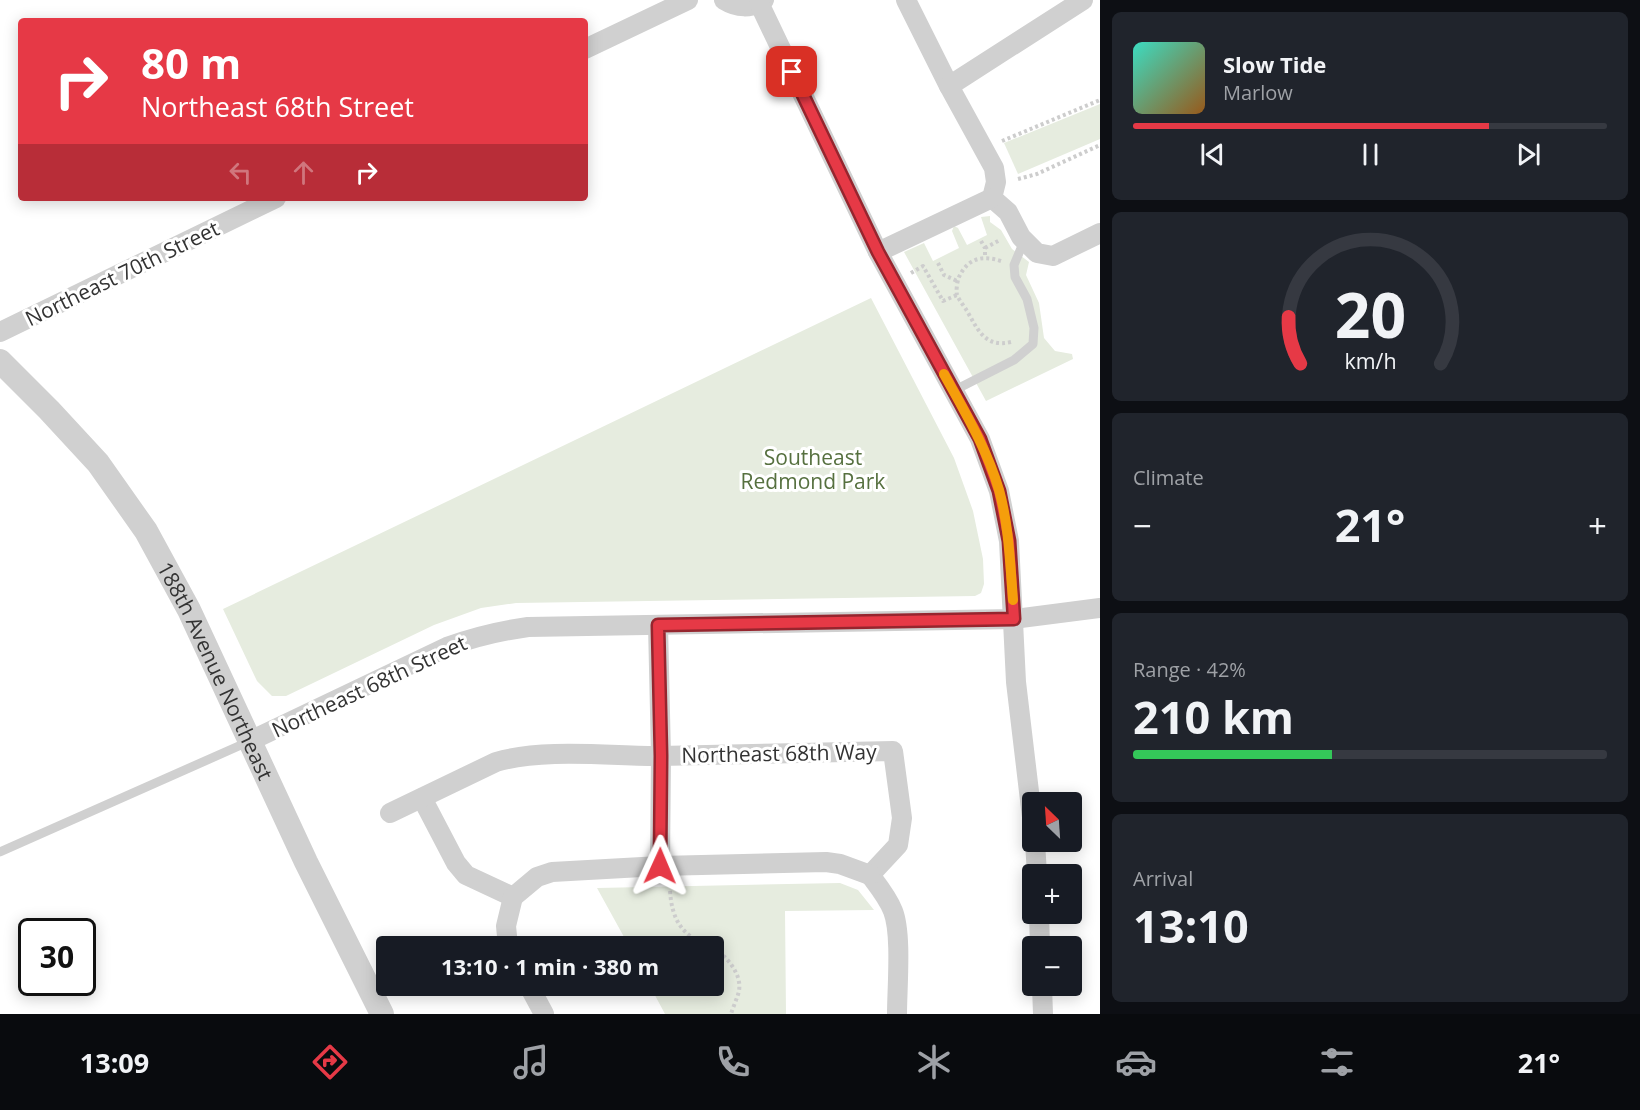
<!DOCTYPE html>
<html lang="en">
<head>
<meta charset="utf-8">
<style>
	:root { --surface:#171b24; --page:#20242c; --text:#f1f3f6; --muted:#9ea1a6; --line:#363941; --accent:#e63946 }
	body { margin:0; font-family:"Open Sans",sans-serif; background:var(--page); color:var(--text); height:100vh; display:flex; flex-direction:column; font-size:22px; white-space:nowrap }
	* { box-sizing:border-box; margin:0 }
	p { font-size:20px; color:var(--muted) }
	.icon { flex:none; width:33px; height:33px; fill:none; stroke:currentColor; stroke-width:2; stroke-linecap:round; stroke-linejoin:round }
	.map { position:relative; flex:1; overflow:hidden }
	.drawer { display:flex; flex-direction:column; gap:12px; padding:12px; background:#0d0f14; width:540px }
	.drawer>* { flex:none }
	.banner { position:absolute; left:18px; top:18px; width:570px; height:183px; border-radius:6px; box-shadow:0 3px 15px #0003; background:#e63946; color:#fff; overflow:hidden }
	.needle { width:39px; rotate:335deg }
	.tools { position:absolute; left:1022px; top:792px; display:grid; gap:12px }
	.tools a { display:grid; place-items:center; width:60px; height:60px; border-radius:6px; background:var(--surface); box-shadow:0 3px 15px #0003; font-size:30px }
	.speed { position:absolute; left:18px; top:918px; display:flex; gap:12px; font-size:30px; font-weight:700; text-align:center }
	.speed>* { display:grid; place-content:center; width:78px; height:78px; border-radius:50%; background:var(--surface); box-shadow:0 3px 15px #0003; line-height:1 }
	.speed .limit { border:3px solid #111; border-radius:9px; background:#fff; color:#111 }
	.pin { position:absolute; display:grid; place-items:center; width:51px; height:51px; color:#fff; margin:-26px; border-radius:12px; box-shadow:0 3px 9px #0006 }
	.me { position:absolute; width:66px; margin:-33px; rotate:1deg; stroke-linejoin:round; filter:drop-shadow(0 0 4px #0008) }
	.turn { display:flex; align-items:center; gap:21px; height:126px; padding:0 24px; font-size:27px }
	.turn .icon { width:78px; height:78px; stroke-width:2.5 }
	.turn b { display:block; font-size:42px; line-height:51px }
	.lanes { display:flex; align-items:center; height:57px; padding:0 24px; background:#0003; justify-content:center; gap:30px; direction:ltr }
	.lanes .off { opacity:.35 }
	.big { font-size:45px; font-weight:700; line-height:1.1 }
	.drawer .tile { flex:1; display:flex; flex-direction:column; justify-content:center; gap:9px; min-width:0; padding:0 21px; border-radius:9px; background:var(--page) }
	.drawer .dial { align-items:center; gap:0 }
	.dial svg { height:156px; overflow:visible; fill:none; stroke:var(--line); stroke-width:7; stroke-linecap:round; text-anchor:middle }
	.dial text { fill:var(--text); stroke:none }
	.song { display:flex; align-items:center; gap:18px }
	.cover { width:72px; height:72px; border-radius:9px; background:linear-gradient(135deg,hsl(170 70% 55%),hsl(30 70% 35%)) }
	.played { height:6px; border-radius:3px; background:linear-gradient(90deg,var(--accent) 75%,var(--line) 75%) }
	.keys { display:flex; justify-content:space-around; direction:ltr }
	.heat { display:flex; justify-content:space-between; align-items:center; font-size:33px; direction:ltr }
	.charge { height:9px; border-radius:4px; background:linear-gradient(90deg,#34c759 42%,var(--line) 0) }
	.trip { position:absolute; left:376px; top:936px; width:348px; height:60px; border-radius:6px; background:var(--surface); box-shadow:0 3px 15px #0003; font-weight:700; line-height:60px; text-align:center }
	.tab-bar { display:flex; height:96px; justify-content:space-around; align-items:center; background:#090b0e; color:var(--muted) }
	.tab-bar .icon { width:42px; height:42px }
	.tab-bar .selected { color:var(--accent) }
	.tab-bar b { font-size:27px; color:var(--text) }
	main { display:flex; flex:1; min-height:0 }
	.map>svg:first-child { display:block }
	.green { fill:#e6ecdf }
	.lines { fill:none; stroke-linecap:round; stroke-linejoin:round }
	.path { stroke:#cdcdcd; stroke-width:4; stroke-dasharray:3 3; stroke-linecap:butt }
	.service { stroke:#d0d0d0; stroke-width:9 }
	.minor { stroke:#d0d0d0; stroke-width:20 }
	.tertiary { stroke:#d0d0d0; stroke-width:24 }
	.route-casing { stroke:#96252e; stroke-width:15 }
	.route { stroke:#e63946; stroke-width:10 }
	.slow { stroke:#f59e0b; stroke-width:10 }
	.labels { text-anchor:middle; dominant-baseline:central; stroke-width:6; stroke-linejoin:round; paint-order:stroke }
	.street-label { font-size:21px; fill:#333; stroke:#fff }
	.park-label { font-size:21px; fill:#56703f; stroke:#fff }
</style>
</head>
<body>
<main>
<div class="map">
<svg width="1100" height="1014" viewBox="0 0 1100 1014">
	<rect width="100%" height="100%" fill="#fff"/>
	<g class="green">
		<polygon points="1100,104 1100,139 1018,174 1004,143"/>
		<polygon points="990,216 990,222 1001,230 1012,249 1029,262 1026,275 1039,303 1044,338 1055,351 1072,354 1073,359 986,401 904,252 924,243 933,261 959,248 952,231 954,226 958,228 967,245 987,235 981,217"/>
		<polygon points="871,298 954,458 973,511 983,559 984,584 981,593 975,596 516,603 481,608 434,625 286,696 272,696 257,681 223,609"/>
		<polygon points="840,883 858,890 874,910 785,911 786,1014 665,1014 650,986 714,986 714,946 629,946 597,888"/>
	</g>
	<g class="lines">
		<g class="path">
			<polyline points="1002,141 1100,100"/>
			<polyline points="1018,179 1037,174 1100,145"/>
			<polyline points="981,241 985,248 985,257"/>
			<polyline points="985,248 1000,240"/>
			<path d="M1001,261C982,255 968,258 959,277C957,282 956,290 957,295C959,300 964,306 967,311C978,330 985,348 1011,342"/>
			<polyline points="938,263 944,275 957,281"/>
			<polyline points="911,273 923,266 943,301 957,295"/>
			<path d="M670,891C672,920 682,936 709,946"/>
			<path d="M714,948C727,957 742,974 739,991C737,999 733,1007 731,1014"/>
		</g>
		<g class="service">
			<polyline points="953,391 1014,360 1033,344 1034,328 1027,299 1015,277 1014,265 1024,241"/>
			<polyline points="0,852 250,741"/>
		</g>
		<g class="minor">
			<path d="M724,0C737,8 751,9 764,0"/>
			<polyline points="906,0 949,86"/>
			<polyline points="1083,0 949,86 994,168 996,182 992,198 1008,212 1021,237 1037,253 1053,256 1100,233"/>
			<polyline points="759,3 878,252 980,439 999,491 1009,541 1016,682 1032,817"/>
			<polyline points="585,49 688,0"/>
			<polyline points="878,252 992,198"/>
			<polyline points="0,332 276,198"/>
			<polyline points="658,625 661,756 660,866"/>
			<path d="M250,741L447,647C474,637 499,631 528,627L1014,619L1100,608"/>
			<polyline points="422,798 456,863 466,875 513,897"/>
			<path d="M390,813L496,762C543,748 610,756 660,756C738,755 815,752 893,751L902,818L898,845L870,875"/>
			<polyline points="1035,842 1037,874"/>
			<path d="M870,875C879,887 888,898 893,911C902,934 897,988 897,1014"/>
			<polyline points="513,897 537,877 552,872 660,866 826,862 840,864 870,875"/>
			<polyline points="1039,914 1040,946"/>
			<polyline points="508,946 506,926 513,897"/>
			<polyline points="529,986 544,1014"/>
			<polyline points="1042,986 1043,1014"/>
		</g>
		<path class="tertiary" id="s1" d="M0,361L49,410L98,463L146,531L189,610L306,862L382,1014"/>
	</g>
	<g class="lines">
		<g class="route-casing">
			<polyline id="route" points="660,866 661,756 658,625 1014,619 1009,541 999,491 980,439 878,252 792,72"/>
		</g>
		<use href="#route" class="route"/>
		<path class="slow" d="M944,374C965,412 987,449 999,490C1009,526 1010,563 1013,600"/>
	</g>
	<g class="labels">
		<g class="street-label">
			<text transform="translate(122 273) rotate(-26)">Northeast 70th Street</text>
			<text stroke="none"><textPath href="#s1" startOffset="381">188th Avenue Northeast</textPath></text>
			<text transform="translate(369 686) rotate(-25)">Northeast 68th Street</text>
			<text transform="translate(779 753) rotate(-1)">Northeast 68th Way</text>
		</g>
		<g class="park-label">
			<text x="813" y="457">Southeast<tspan x="813" dy="24">Redmond Park</tspan></text>
		</g>
	</g>
</svg>
<div class="tools">
<a><svg class="needle" viewBox="-14 -14 28 28"><path d="M0-13l5 13h-10z" fill="#e53935"/><path d="M0 13l5-13h-10z" fill="#9ea1a6"/></svg></a>
<a>+</a>
<a>−</a>
</div>
<div class="speed"><div class="limit">30</div></div>
<div class="pin" style="left:792px;top:72px;background:#d93025"><svg class="icon" aria-label="arrive" viewBox="0 0 24 24"><path d="M6 21V4h12l-3 4 3 4H6"/></svg></div>
<svg class="me" style="left:660px;top:866px" viewBox="-20 -20 40 40"><path d="M0-17L14 15 0 8-14 15z" fill="#e63946" stroke="#fff" stroke-width="4"/></svg>
<div class="trip">13:10 · 1 min · 380 m</div>
<div class="banner">
<div class="turn"><svg class="icon" aria-label="right" viewBox="0 0 24 24"><path d="M7 20v-9h11M14 6l5 5-5 5"/></svg><div><b>80 m</b>Northeast 68th Street</div></div>
<div class="lanes"><svg class="icon off" aria-label="left" viewBox="0 0 24 24"><path d="M17 20v-9H6M10 6l-5 5 5 5"/></svg><svg class="icon off" aria-label="ahead" viewBox="0 0 24 24"><path d="M12 20V5M6 11l6-6 6 6"/></svg><svg class="icon" aria-label="right" viewBox="0 0 24 24"><path d="M7 20v-9h11M14 6l5 5-5 5"/></svg></div>
</div>
</div>
<section class="drawer">
<div class="tile">
<div class="song"><i class="cover"></i><div><b>Slow Tide</b><p>Marlow</p></div></div>
<div class="played"></div>
<div class="keys"><svg class="icon" aria-label="previous" viewBox="0 0 24 24"><path d="M18 5L8 12l10 7zM5 5v14"/></svg><svg class="icon" aria-label="pause" viewBox="0 0 24 24"><path d="M8 5v14M16 5v14"/></svg><svg class="icon" aria-label="next" viewBox="0 0 24 24"><path d="M6 5l10 7-10 7zM19 5v14"/></svg></div>
</div>
<div class="tile dial"><svg viewBox="0 0 100 80">
<path d="M14 69A42 42 0 1 1 86 69"/>
<path d="M14 69A42 42 0 0 1 8 45" stroke="#e63946"/>
<text x="50" y="56" font-size="32" font-weight="700">20</text>
<text x="50" y="72" font-size="11">km/h</text>
</svg></div>
<div class="tile"><p>Climate</p>
<div class="heat"><a>−</a><b class="big">21°</b><a>+</a></div>
</div>
<div class="tile"><p>Range · 42%</p><b class="big">210 km</b><div class="charge"></div></div>
<div class="tile"><p>Arrival</p><b class="big">13:10</b></div>
</section>
</main>
<nav class="tab-bar">
<b>13:09</b>
<svg class="icon selected" aria-label="directions" viewBox="0 0 24 24"><path d="M12 3l9 9-9 9-9-9zM9 14v-3h6M13 9l2 2-2 2"/></svg>
<svg class="icon" aria-label="music" viewBox="0 0 24 24"><path d="M9 18V5l10-2v13"/><circle cx="6" cy="18" r="3"/><circle cx="16" cy="16" r="3"/></svg>
<svg class="icon" aria-label="phone" viewBox="0 0 24 24"><path d="M5 4h4l2 5-3 2q2 4 5 5l2-3 5 2v4C11 20 4 13 5 4z"/></svg>
<svg class="icon" aria-label="climate" viewBox="0 0 24 24"><path d="M12 3v18M4 7l16 10M4 17L20 7"/></svg>
<svg class="icon" aria-label="car" viewBox="0 0 24 24"><path d="M5 17H2v-5l4-1 3-4h7l3 4 3 1v5h-3M9 17h6M6 11h13"/><circle cx="7" cy="17" r="2"/><circle cx="17" cy="17" r="2"/></svg>
<svg class="icon" aria-label="filters" viewBox="0 0 24 24"><path d="M4 7h16M4 17h16"/><circle cx="9" cy="7" r="2"/><circle cx="15" cy="17" r="2"/></svg>
<b>21°</b>
</nav>
</body>
</html>
